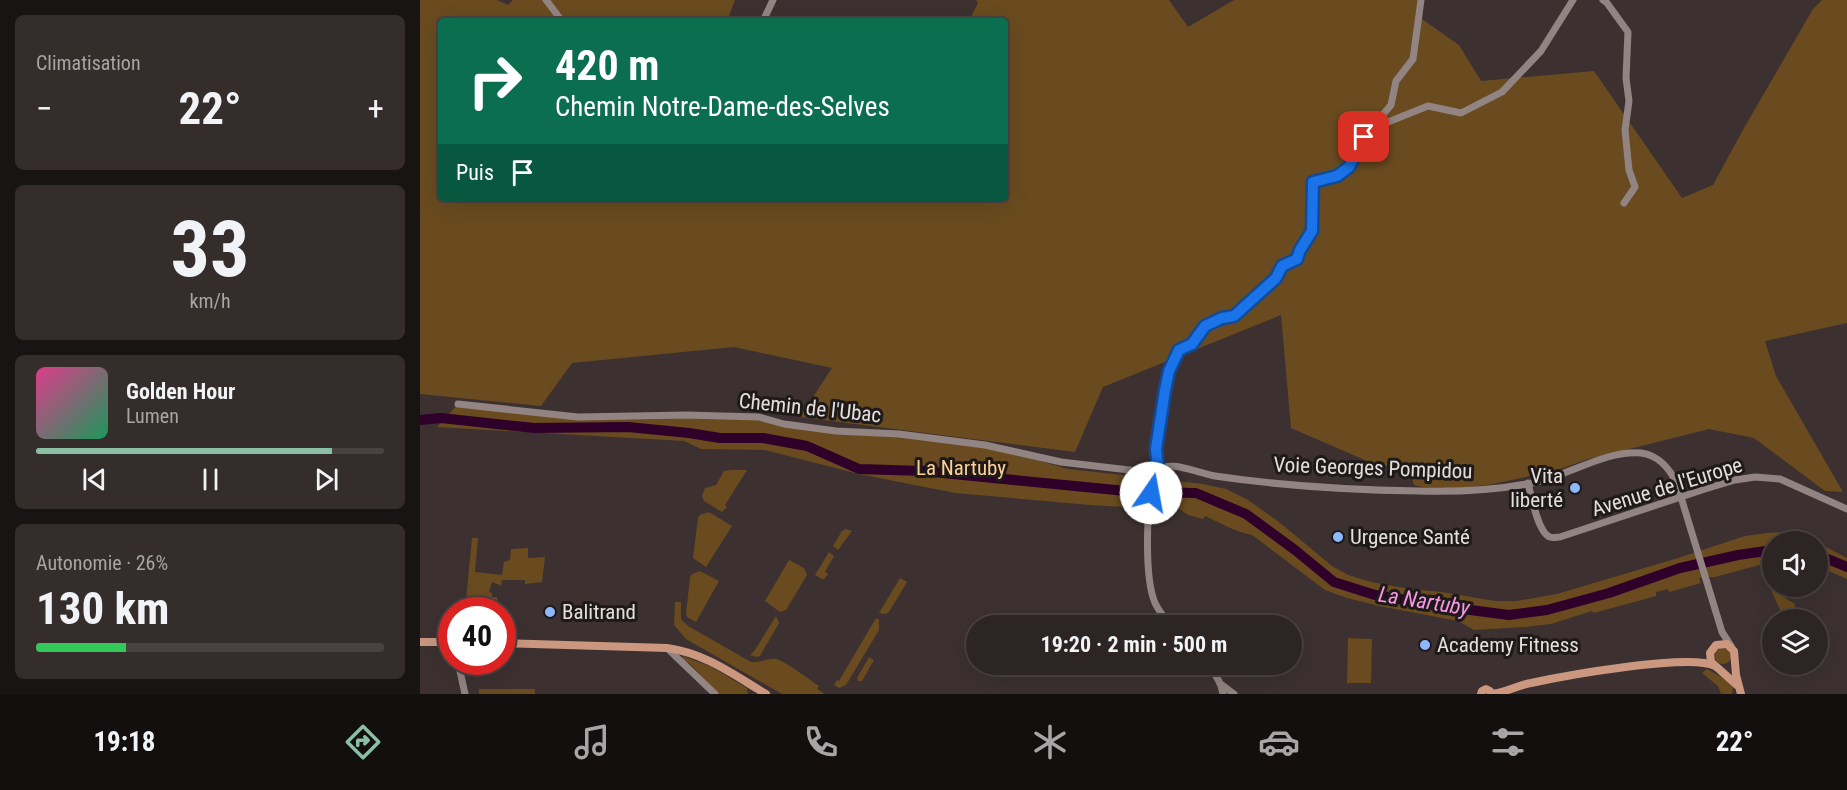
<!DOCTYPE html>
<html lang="fr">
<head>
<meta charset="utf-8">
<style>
	:root { --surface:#2d2524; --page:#352d2c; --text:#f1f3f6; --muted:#a7a5a6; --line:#484241; --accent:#8abfa5 }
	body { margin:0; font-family:"Roboto Condensed",sans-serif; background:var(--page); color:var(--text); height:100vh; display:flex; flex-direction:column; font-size:22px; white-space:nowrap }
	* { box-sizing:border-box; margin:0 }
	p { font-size:20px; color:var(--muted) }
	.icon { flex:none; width:33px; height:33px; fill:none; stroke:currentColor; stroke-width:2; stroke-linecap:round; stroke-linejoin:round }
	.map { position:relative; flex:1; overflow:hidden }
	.side { display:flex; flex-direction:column; gap:15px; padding:15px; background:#191414; width:420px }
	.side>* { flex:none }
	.banner { position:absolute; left:18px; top:18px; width:570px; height:183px; border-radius:6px; box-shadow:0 6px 24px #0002,0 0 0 2px var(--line); background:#0b6e4f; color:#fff; overflow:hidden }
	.controls { position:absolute; left:1342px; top:531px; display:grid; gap:12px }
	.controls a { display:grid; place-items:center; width:66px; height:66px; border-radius:50%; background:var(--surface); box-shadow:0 6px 24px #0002,0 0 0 2px var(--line); font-size:30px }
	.speed { position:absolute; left:18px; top:597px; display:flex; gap:12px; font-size:30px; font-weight:700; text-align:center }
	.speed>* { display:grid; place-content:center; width:78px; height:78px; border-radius:50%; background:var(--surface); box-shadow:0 6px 24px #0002,0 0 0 2px var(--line); line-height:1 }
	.speed .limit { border:9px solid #d22; background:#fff; color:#111 }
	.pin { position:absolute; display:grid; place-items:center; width:51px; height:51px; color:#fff; margin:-26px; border-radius:12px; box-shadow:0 3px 9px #0006 }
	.me { position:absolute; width:66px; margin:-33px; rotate:12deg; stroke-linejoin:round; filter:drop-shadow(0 0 4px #0008) }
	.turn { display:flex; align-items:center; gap:21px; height:126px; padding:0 18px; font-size:27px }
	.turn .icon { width:78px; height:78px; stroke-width:2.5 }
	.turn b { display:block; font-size:42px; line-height:51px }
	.then { display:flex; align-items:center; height:57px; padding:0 18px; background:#0003; gap:12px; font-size:22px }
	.big { font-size:45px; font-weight:700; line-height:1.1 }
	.side .tile { flex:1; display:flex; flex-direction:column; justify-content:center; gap:9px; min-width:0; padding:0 21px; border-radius:9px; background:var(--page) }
	.side .dial { align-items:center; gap:0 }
	.dial b { font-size:78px; line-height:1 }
	.song { display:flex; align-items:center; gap:18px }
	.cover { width:72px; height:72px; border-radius:9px; background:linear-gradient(135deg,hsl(330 70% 55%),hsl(150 70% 35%)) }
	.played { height:6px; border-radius:3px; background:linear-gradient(90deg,var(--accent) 85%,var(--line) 85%) }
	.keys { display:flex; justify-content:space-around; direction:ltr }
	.heat { display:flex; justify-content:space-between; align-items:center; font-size:33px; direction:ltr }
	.charge { height:9px; border-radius:4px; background:linear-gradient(90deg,#34c759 26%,var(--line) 0) }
	.trip { position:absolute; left:546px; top:615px; width:336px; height:60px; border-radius:30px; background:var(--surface); box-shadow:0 6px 24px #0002,0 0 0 2px var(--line); font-weight:700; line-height:60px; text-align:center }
	.menu { display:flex; height:96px; justify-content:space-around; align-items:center; background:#120f0e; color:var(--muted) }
	.menu .icon { width:42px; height:42px }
	.menu .selected { color:var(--accent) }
	.menu b { font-size:27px; color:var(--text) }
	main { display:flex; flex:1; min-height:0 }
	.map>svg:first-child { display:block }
	.green { fill:#694b1f }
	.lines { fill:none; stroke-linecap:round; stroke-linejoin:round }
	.river { stroke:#2f0029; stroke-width:10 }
	.minor { stroke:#918483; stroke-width:7 }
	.major { stroke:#cb987f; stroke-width:8 }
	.route-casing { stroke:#114b97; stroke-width:15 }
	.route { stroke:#1a73e8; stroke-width:10 }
	.poi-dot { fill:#8eb8fd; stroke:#1f1a1a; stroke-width:2 }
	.labels { text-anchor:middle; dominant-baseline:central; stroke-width:6; stroke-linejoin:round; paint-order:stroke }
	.street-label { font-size:21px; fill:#e5dedd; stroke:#1f1a1a }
	.park-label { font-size:21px; fill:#fed094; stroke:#1f1a1a }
	.poi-label { font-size:21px; fill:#e5dedd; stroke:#1f1a1a; text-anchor:start }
	.water-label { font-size:22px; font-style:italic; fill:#f996e6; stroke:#1f1a1a }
</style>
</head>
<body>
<main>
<section class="side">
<div class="tile"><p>Climatisation</p>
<div class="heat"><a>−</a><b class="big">22°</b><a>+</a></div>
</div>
<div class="tile dial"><b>33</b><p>km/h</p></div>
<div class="tile">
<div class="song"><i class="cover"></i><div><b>Golden Hour</b><p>Lumen</p></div></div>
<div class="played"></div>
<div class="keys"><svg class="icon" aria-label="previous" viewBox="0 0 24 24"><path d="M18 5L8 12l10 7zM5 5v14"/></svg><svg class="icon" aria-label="pause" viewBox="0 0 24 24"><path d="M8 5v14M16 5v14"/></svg><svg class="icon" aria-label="next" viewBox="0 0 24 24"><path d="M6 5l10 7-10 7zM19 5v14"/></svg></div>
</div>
<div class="tile"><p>Autonomie · 26%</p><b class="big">130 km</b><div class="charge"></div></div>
</section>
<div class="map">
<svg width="1427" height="694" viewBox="0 0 1427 694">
	<rect width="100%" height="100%" fill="#3c3130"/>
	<g class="green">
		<polygon points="0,0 77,0 88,5 93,0 315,0 307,21 21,21 21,198 585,198 585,21 549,21 558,3 556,0 749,0 768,27 814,0 998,0 996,15 1039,45 1061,81 1174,71 1262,198 1293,185 1324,128 1393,9 1402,0 1427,0 1427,323 1345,341 1356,376 1423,492 1405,491 1334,438 1289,429 1169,459 1134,471 1068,485 1039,488 1007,488 994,485 990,472 947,461 871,428 861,315 683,387 655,452 380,417 412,368 314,347 152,363 121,406 0,394"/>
		<path d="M38,404L156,417L337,419L565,445L648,469L783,484L806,489L828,500L859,522L912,566L928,575L951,582L990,589L1022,592L1075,601H1096L1137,594L1258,558L1325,536L1347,533L1367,532L1382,535L1395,541L1353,542V586L1362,587L1366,599L1374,603L1379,619H1364L1349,585L1347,563L1295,577L1279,578L1281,583L1249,592L1248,589L1236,592V596L1174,613L1172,611L1131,624L1105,627L1054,630L1038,621L959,606L927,598L905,590L832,535C815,532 801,523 785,516L783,519L768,515L758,508L734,505L724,508L670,505L535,493L439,474L345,450L281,449L264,441L17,427Z"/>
		<polygon points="312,470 327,470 305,505 307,507 302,512 284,501 282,496 285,488 296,485 304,471"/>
		<polygon points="289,512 312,526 286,567 273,558 278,518 280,515"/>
		<polygon points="426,529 432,531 418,550 413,546 422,531"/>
		<polygon points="52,538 58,538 55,572 82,575 84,562 90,560 91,549 108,548 108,558 125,557 122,582 105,584 105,580 82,580 81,587 80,585 72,582 69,592 72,593 72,597 77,597 78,603 52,600 51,610 45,610"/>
		<polygon points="1398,543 1427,558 1427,579 1398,566"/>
		<polygon points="409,552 414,556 405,572 408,574 404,579 402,579 395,575"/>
		<polygon points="369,560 384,568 387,575 366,610 360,612 345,601"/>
		<polygon points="280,571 299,581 276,622 267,617 266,614 270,577 272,574"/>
		<polygon points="480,578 487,582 469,612 466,614 459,613"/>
		<path d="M255,602H261V619L268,626L331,662C340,663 348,658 356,659C365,661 390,680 399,686L397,689L405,694H362L266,639L254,625Z"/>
		<polygon points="356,616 359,623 340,656 336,657 330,655 335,650"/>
		<polygon points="456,618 459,620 459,630 426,685 419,688 414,685 417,680 419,681"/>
		<polygon points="928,638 952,639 951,683 927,683"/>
		<circle cx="1303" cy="656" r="8"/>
		<polygon points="263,656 292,667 327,688 328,694 299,694 270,664 263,660"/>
		<polygon points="449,657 454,660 442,681 438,681 437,678"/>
		<polygon points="1287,669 1306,680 1313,687 1312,694 1301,694 1298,686 1282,673"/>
		<rect x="59" y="689" width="56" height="5"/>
	</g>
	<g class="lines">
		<g class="river">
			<polyline points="0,420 21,418 114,428 208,427 269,433 300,438 343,438 387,446 439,469 503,471 716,492 776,493 826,514 875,550 914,582 955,595 1027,607 1089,615 1127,610 1189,593 1260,568 1318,555 1353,550"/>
			<polyline points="1398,555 1427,567"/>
		</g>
		<g class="minor">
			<polyline points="126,0 142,21"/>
			<polyline points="1183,0 1187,3 1208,32 1206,78 1209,101 1205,130 1209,170 1215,187 1204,203"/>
			<polyline points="343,21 353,0"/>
			<polyline points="953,128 1008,106 1041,113 1082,92 1121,51 1153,0"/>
			<polyline points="38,404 158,417 266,415 339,417 364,424 416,431 479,434 565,445 641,462 735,473"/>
			<polyline points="738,468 736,449 745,390 749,371 759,350 772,344 785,325 802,318 814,316 856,278 862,266 877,259 880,250 892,231 893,182 917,176 929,167 944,137 971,105 976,81 993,59 1001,0"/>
			<path d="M1108,483C1111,495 1118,533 1130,537C1133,538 1137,537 1140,537L1285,489L1315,480L1335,477L1360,479L1427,509"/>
			<path d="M752,626C745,619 739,611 735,603C724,577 726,500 735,473C746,457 779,474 795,476C862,486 931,490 999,491C1039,492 1082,490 1121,481C1152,473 1188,450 1221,453C1238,455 1250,469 1257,484L1302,632L1311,646"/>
			<polyline points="247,648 295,694"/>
			<polyline points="38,662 45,694"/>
			<path d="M786,664C795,674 801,681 803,694"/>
			<polyline points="802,685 814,694"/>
		</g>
		<g class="major">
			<polyline points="0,642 32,642"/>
			<path d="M82,643L247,648C285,653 314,675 346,694"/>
			<polyline points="1318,686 1291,662 1290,653 1296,645 1307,644 1314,651 1316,675 1321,694"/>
			<polyline points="1061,694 1062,691 1066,689 1070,691 1071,694"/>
			<path d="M1071,694C1085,693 1097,685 1111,683C1143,676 1270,653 1295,666"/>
		</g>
	</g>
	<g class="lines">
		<g class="route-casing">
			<polyline id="route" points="731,493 734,477 738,468 736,449 745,390 749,371 759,350 772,344 785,326 802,318 814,316 856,278 862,266 877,259 880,250 892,231 893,182 917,176 929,167 944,137"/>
		</g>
		<use href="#route" class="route"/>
	</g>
	<g class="poi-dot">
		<circle cx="1155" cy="488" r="6"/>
		<circle cx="918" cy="537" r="6"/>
		<circle cx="130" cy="612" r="6"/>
		<circle cx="1005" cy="645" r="6"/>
	</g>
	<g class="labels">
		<g class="street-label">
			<text transform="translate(390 408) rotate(6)">Chemin de l'Ubac</text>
			<text transform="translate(953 468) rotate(2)">Voie Georges Pompidou</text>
			<text transform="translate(1247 487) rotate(-17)">Avenue de l'Europe</text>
		</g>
		<g class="park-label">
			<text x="541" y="468">La Nartuby</text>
		</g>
		<g class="poi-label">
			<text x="1143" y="476" text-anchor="end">Vita<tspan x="1143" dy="24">liberté</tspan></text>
			<text x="930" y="537">Urgence Santé</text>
			<text x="142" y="612">Balitrand</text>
			<text x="1017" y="645">Academy Fitness</text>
		</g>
		<g class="water-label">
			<text transform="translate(1004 601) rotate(9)">La Nartuby</text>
		</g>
	</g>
</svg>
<div class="controls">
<a><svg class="icon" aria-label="sound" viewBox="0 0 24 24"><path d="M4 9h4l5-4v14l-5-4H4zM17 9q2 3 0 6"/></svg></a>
<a><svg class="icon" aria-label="layers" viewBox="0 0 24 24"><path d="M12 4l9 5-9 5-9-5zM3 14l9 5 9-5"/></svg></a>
</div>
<div class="speed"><div class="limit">40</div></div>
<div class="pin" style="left:944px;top:137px;background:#d93025"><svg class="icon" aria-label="arrive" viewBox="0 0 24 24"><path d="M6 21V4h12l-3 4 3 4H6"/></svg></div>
<svg class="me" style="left:731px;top:493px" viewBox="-20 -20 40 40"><circle r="19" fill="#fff"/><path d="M0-13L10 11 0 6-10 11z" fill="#1a73e8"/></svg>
<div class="trip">19:20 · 2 min · 500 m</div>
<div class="banner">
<div class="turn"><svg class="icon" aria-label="right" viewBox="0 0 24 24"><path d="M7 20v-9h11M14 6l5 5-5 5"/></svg><div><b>420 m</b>Chemin Notre-Dame-des-Selves</div></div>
<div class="then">Puis<svg class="icon" aria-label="arrive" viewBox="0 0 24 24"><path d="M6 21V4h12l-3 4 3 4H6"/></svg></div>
</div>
</div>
</main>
<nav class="menu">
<b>19:18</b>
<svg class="icon selected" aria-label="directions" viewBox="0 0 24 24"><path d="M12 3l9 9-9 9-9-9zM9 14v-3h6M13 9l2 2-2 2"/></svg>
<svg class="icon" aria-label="music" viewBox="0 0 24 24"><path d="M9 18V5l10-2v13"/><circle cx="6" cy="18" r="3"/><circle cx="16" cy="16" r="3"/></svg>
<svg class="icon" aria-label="phone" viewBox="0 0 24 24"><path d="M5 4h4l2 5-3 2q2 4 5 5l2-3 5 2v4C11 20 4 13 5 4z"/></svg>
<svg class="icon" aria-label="climate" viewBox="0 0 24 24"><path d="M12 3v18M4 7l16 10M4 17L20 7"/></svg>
<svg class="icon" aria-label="car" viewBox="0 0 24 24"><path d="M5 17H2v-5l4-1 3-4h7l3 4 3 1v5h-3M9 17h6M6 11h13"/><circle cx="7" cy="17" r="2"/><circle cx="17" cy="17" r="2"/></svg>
<svg class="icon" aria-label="filters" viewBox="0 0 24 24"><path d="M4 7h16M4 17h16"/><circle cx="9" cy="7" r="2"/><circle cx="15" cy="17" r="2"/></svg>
<b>22°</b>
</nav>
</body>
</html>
